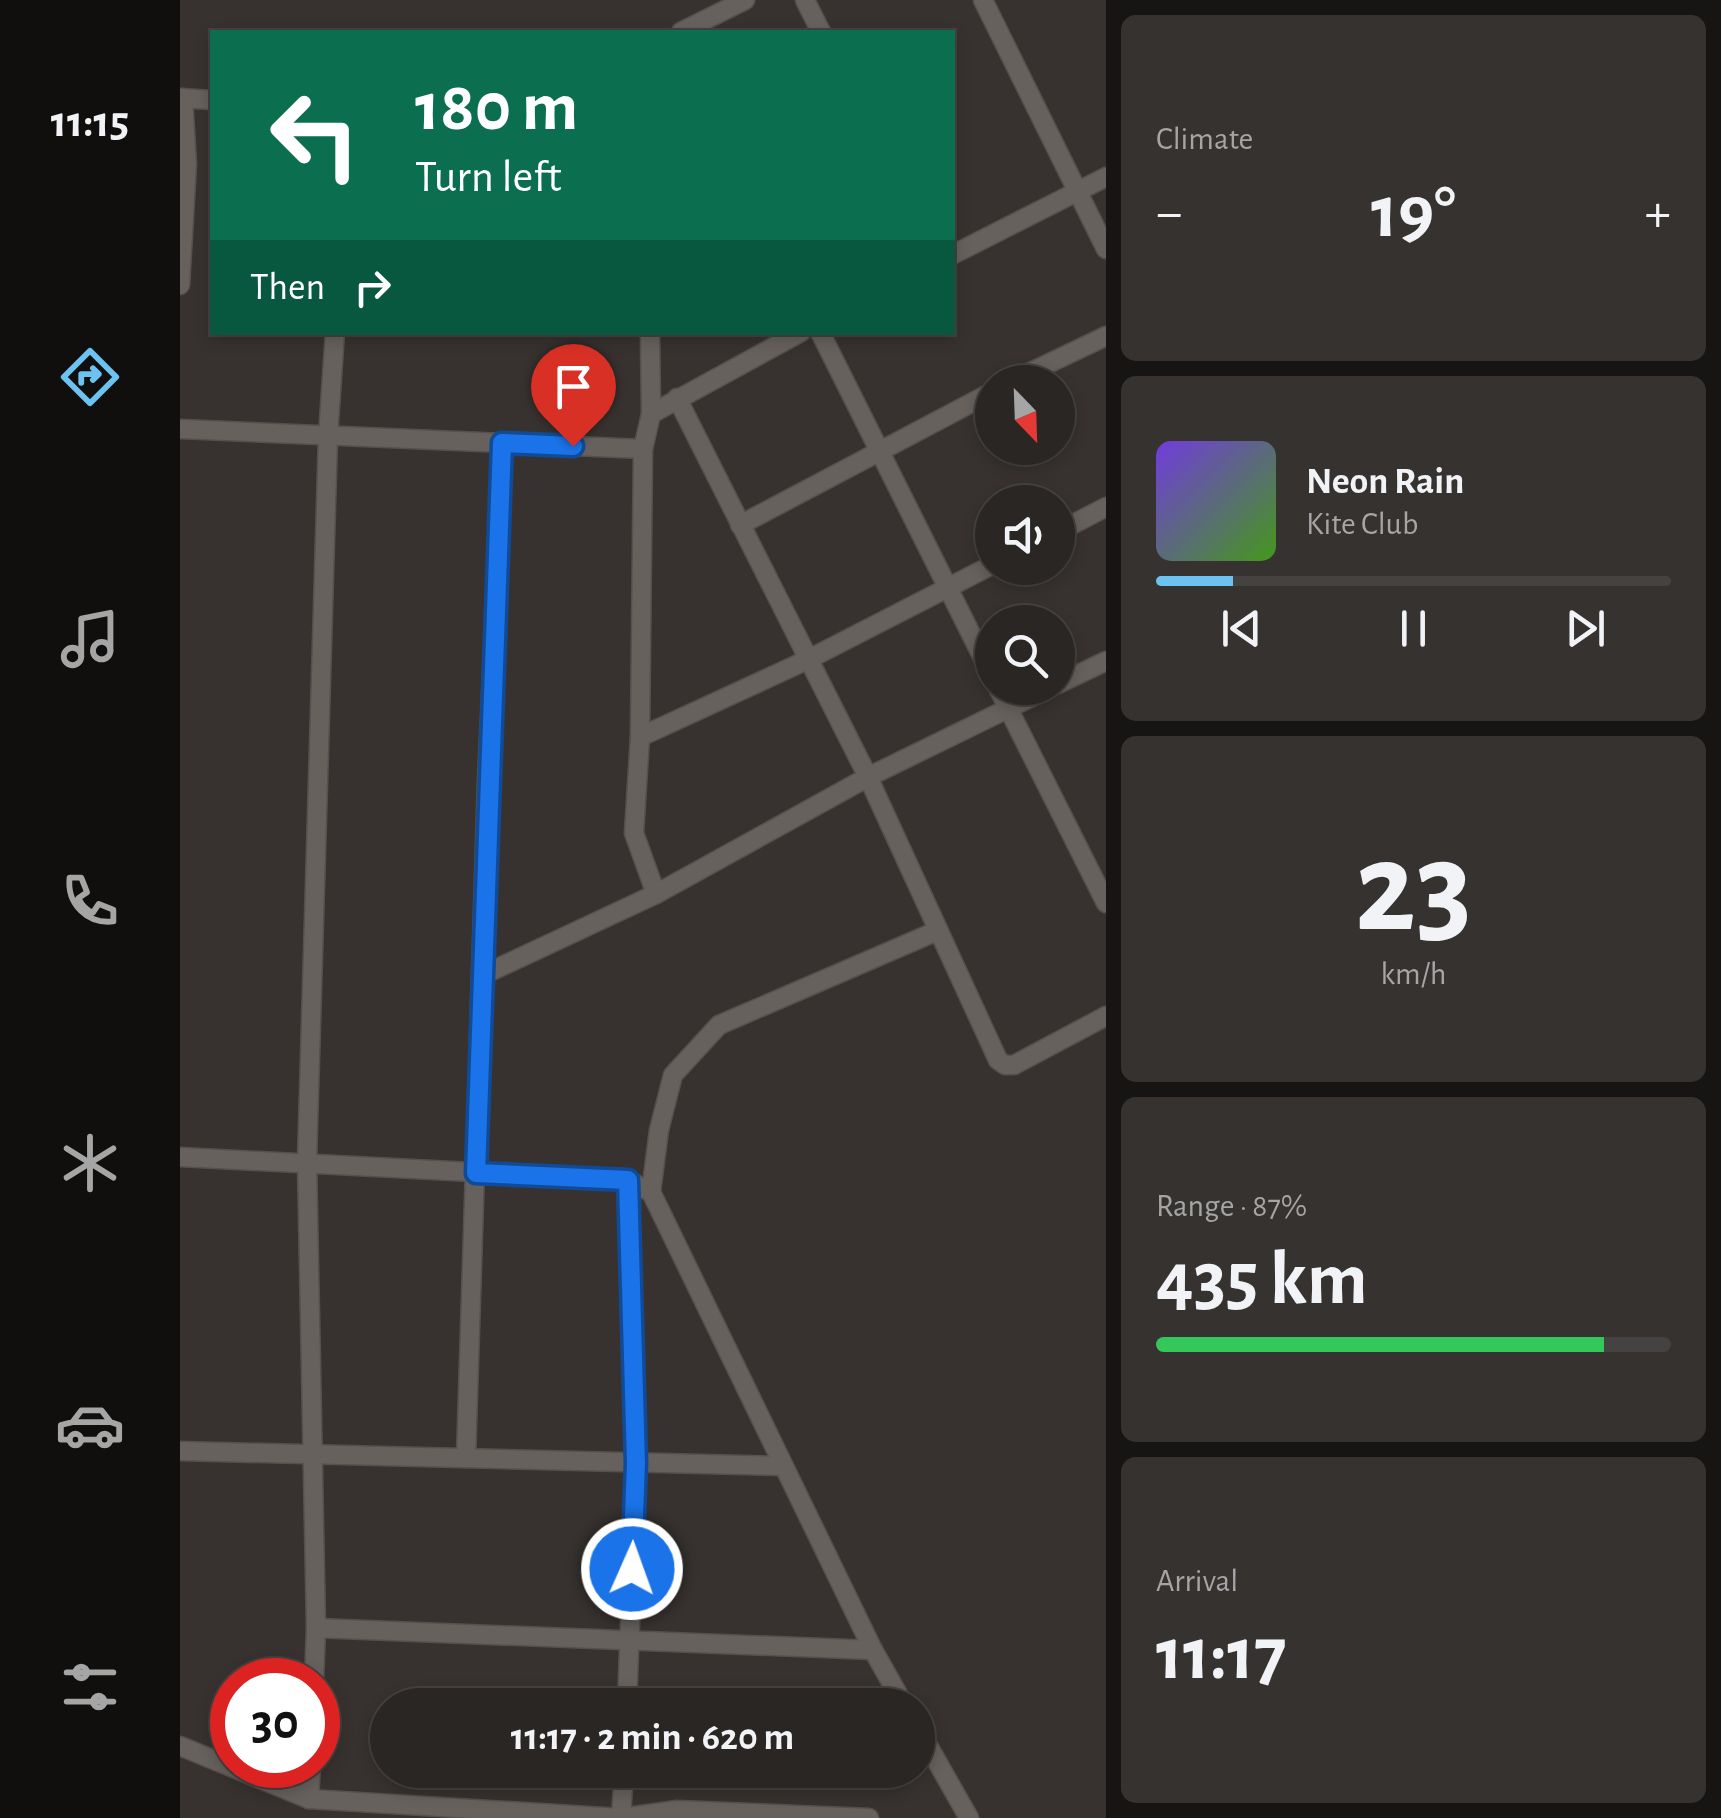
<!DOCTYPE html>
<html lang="en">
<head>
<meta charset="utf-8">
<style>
	:root { --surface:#292623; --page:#353230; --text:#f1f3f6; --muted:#a5a5a6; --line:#454341; --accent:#6cc3f2 }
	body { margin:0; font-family:"Alegreya Sans",sans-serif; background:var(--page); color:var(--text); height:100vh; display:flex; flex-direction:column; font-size:38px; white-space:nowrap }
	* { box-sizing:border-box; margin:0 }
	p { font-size:32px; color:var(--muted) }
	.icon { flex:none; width:55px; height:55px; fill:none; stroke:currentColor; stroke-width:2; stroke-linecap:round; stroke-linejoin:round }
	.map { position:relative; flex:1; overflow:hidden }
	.details { display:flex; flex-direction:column; gap:15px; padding:15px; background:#171513; width:615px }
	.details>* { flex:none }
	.banner { position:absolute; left:30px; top:30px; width:745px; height:305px; border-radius:0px; box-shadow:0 5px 15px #0003,0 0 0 2px var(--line); background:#0b6e4f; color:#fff; overflow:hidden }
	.needle { width:65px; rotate:157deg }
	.controls { position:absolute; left:795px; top:365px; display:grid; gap:20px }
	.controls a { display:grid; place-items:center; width:100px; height:100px; border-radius:50%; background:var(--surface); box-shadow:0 5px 15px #0003,0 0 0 2px var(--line); font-size:50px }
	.speed { position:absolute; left:30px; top:1658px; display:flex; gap:20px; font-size:50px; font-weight:700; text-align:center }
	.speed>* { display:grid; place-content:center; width:130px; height:130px; border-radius:50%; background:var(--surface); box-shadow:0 5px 15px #0003,0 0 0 2px var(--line); line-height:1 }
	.speed .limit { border:15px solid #d22; background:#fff; color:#111 }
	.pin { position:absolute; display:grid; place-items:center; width:85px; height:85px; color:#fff; margin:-102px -42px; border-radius:50% 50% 50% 0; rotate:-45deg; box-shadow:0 0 10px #0007 }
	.pin .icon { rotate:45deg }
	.me { position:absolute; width:110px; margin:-55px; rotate:2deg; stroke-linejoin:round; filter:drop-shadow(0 0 8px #0008) }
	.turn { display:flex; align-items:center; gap:35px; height:210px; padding:0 40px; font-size:45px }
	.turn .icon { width:130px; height:130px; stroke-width:2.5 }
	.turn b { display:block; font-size:70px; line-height:85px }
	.then { display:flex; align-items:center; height:95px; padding:0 40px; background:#0003; gap:20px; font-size:38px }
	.big { font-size:75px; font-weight:600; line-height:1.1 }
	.details .tile { flex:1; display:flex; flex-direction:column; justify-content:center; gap:15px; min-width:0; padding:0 35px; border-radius:15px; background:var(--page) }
	.details .dial { align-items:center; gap:0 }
	.dial b { font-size:130px; line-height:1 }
	.song { display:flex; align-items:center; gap:30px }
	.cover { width:120px; height:120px; border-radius:15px; background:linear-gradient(135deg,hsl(260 70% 55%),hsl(100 70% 35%)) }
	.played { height:10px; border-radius:5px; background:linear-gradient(90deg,var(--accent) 15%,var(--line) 15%) }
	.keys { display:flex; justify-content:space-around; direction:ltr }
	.heat { display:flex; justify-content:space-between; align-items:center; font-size:55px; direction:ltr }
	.charge { height:15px; border-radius:8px; background:linear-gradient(90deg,#34c759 87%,var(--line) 0) }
	.trip { position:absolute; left:190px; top:1688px; width:565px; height:100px; border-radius:50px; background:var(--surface); box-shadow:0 5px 15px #0003,0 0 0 2px var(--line); font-weight:600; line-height:100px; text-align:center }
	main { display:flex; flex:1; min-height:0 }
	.menu { display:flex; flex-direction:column; width:180px; justify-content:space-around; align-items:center; background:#100f0e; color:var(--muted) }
	.menu .icon { width:70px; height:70px }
	.menu .selected { color:var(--accent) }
	.menu b { font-size:45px; color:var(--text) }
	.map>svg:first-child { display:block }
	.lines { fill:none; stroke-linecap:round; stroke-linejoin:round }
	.street-casing { stroke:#54504d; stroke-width:21 }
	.street { stroke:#66615d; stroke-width:18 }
	.route-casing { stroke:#114b97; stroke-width:25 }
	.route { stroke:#1a73e8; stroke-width:18 }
</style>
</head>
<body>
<main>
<nav class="menu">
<b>11:15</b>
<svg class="icon selected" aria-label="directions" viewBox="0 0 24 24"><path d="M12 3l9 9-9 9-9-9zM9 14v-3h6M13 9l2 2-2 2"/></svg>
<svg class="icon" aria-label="music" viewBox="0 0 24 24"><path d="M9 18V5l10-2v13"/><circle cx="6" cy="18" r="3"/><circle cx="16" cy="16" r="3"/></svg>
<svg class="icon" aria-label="phone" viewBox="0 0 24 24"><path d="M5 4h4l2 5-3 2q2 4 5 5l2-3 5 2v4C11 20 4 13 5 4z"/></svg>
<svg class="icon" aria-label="climate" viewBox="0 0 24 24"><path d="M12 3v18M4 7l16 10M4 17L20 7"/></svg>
<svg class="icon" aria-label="car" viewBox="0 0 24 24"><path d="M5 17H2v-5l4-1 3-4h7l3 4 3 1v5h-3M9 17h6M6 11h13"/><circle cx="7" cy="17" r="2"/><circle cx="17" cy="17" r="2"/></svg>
<svg class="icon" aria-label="filters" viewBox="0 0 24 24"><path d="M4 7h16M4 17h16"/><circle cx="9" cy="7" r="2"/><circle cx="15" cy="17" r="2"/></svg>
</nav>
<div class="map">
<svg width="926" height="1818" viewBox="0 0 926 1818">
	<rect width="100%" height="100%" fill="#37322f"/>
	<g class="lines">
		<g class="street-casing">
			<g id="street">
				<polyline points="625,0 641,32"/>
				<polyline points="803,0 926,249"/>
				<polyline points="501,32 565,0"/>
				<polyline points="0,98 32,100"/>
				<polyline points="772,255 926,177"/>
				<polyline points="0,285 7,164 3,98"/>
				<polyline points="470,332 471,414 463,449 460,737 454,833 476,894"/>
				<polyline points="640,332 812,676"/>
				<polyline points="830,382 926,336"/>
				<polyline points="497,398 688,777 818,1060 825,1065 834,1065 926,1016"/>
				<polyline points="471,414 621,332"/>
				<polyline points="0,429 463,449"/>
				<polyline points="560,525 812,392"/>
				<polyline points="878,532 926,507"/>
				<polyline points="878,684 926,661"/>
				<polyline points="818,688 926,903"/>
				<polyline points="460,737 627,660 812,565"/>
				<polyline points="303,975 476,894 688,777 870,688"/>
				<polyline points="0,1157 447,1180 471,1192 693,1650 724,1705"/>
				<polyline points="471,1192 479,1130 493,1075 539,1025 757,931"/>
				<polyline points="0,1451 602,1466"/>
				<polyline points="286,1458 307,782 323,443"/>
				<polyline points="136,1628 693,1650"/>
				<polyline points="134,1680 136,1628 127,1161 148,436 155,332"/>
				<polyline points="447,1705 456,1463 447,1180"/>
				<polyline points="738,1728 789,1818"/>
				<polyline points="0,1746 129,1799 441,1818 497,1810 689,1818"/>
				<polyline points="129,1799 131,1765"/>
				<polyline points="441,1818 444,1770"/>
			</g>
		</g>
		<use href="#street" class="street"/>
	</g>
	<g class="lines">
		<g class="route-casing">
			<polyline id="route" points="393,446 322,443 296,1173 448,1180 456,1463 452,1569"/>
		</g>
		<use href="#route" class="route"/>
	</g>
</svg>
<div class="controls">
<a><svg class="needle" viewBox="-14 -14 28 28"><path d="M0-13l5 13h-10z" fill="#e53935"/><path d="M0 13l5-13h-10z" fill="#a5a5a6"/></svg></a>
<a><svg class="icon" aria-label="sound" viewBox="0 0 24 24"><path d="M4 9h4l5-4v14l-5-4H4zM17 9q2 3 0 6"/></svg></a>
<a><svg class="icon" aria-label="search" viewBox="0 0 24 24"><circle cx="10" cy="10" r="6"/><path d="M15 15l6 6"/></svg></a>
</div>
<div class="speed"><div class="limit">30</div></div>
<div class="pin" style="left:393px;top:446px;background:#d93025"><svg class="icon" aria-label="arrive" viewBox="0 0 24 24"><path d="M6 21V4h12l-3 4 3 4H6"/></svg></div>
<svg class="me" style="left:452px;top:1569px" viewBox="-20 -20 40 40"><circle r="17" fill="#1a73e8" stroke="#fff" stroke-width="3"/><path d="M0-11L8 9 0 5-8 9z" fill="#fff"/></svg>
<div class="trip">11:17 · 2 min · 620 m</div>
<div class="banner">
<div class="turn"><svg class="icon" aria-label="left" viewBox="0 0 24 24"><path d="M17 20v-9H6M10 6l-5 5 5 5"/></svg><div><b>180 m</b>Turn left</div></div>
<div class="then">Then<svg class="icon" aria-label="right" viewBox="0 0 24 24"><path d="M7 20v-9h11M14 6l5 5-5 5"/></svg></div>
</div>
</div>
<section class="details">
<div class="tile"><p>Climate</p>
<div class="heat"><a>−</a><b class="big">19°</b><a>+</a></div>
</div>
<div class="tile">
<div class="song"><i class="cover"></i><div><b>Neon Rain</b><p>Kite Club</p></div></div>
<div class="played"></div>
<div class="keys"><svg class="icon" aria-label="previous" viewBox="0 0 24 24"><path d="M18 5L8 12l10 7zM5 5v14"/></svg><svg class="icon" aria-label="pause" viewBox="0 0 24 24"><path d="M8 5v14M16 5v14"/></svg><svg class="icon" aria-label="next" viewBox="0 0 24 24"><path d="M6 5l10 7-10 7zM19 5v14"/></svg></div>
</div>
<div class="tile dial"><b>23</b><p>km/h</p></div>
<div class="tile"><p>Range · 87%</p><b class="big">435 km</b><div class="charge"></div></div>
<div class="tile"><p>Arrival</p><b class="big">11:17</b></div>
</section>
</main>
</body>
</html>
